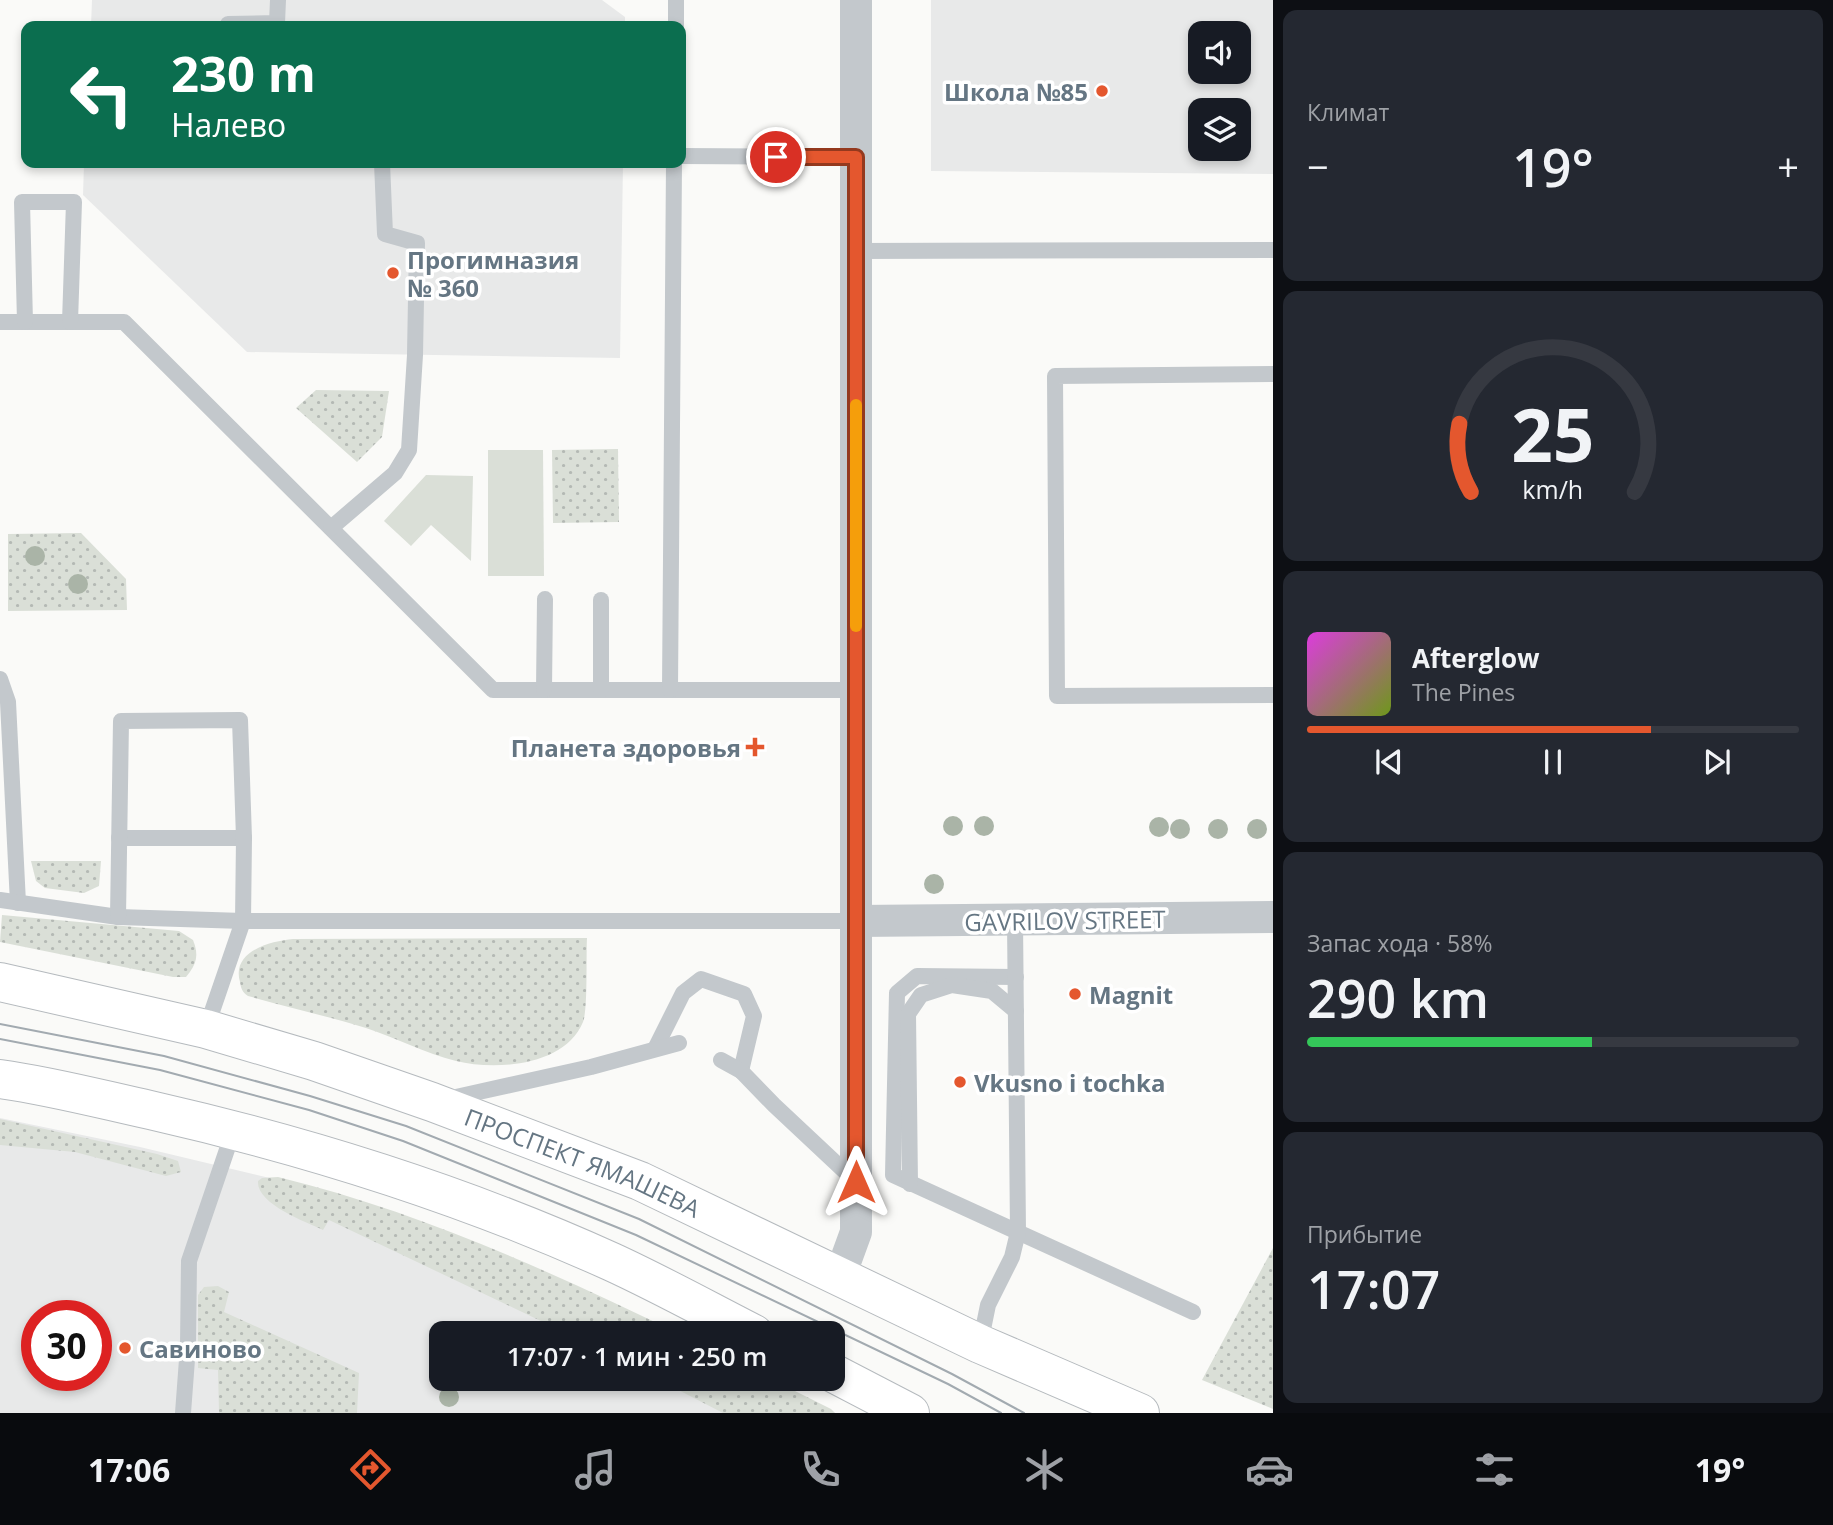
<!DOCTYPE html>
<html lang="ru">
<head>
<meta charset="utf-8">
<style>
	:root { --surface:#171b24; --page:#242831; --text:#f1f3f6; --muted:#9ea1a6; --line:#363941; --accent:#e4572e }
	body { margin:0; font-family:"Open Sans",sans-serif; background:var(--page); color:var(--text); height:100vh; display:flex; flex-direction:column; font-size:26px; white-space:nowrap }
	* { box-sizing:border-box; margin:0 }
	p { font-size:23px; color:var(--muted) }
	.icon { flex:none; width:38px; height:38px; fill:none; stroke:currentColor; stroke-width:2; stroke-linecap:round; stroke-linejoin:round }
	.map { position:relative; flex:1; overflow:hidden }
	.panel { display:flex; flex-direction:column; gap:10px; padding:10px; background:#0d0f14; width:560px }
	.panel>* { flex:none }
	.hud { position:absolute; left:21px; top:21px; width:665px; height:147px; border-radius:14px; box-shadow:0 4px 10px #0003; background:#0b6e4f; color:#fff; overflow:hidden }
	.tools { position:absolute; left:1188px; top:21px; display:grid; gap:14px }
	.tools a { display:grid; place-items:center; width:63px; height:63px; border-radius:14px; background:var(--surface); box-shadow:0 4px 10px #0003; font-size:35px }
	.speed { position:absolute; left:21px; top:1300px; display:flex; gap:14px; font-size:35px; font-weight:700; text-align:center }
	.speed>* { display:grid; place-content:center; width:91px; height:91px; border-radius:50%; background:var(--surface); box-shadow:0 4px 10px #0003; line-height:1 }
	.speed .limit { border:10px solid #d22; background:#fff; color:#111 }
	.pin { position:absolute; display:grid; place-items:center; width:60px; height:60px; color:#fff; margin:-30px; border:4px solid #fff; border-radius:50%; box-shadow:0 2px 7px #0007 }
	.me { position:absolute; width:77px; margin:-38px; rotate:0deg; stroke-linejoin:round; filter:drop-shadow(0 0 5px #0008) }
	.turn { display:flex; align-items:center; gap:24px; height:147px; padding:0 35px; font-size:32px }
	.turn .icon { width:91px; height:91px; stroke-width:2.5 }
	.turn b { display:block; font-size:49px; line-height:60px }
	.big { font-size:52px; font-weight:600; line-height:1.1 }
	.panel .widget { flex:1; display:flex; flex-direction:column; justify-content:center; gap:10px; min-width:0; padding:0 24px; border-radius:14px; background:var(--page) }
	.panel .dial { align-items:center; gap:0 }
	.dial svg { height:182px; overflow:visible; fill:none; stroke:var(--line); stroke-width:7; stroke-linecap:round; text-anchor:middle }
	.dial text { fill:var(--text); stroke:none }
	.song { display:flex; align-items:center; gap:21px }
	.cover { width:84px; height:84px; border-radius:10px; background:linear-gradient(135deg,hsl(300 70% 55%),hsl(80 70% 35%)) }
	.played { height:7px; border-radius:4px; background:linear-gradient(90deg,var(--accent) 70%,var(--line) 70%) }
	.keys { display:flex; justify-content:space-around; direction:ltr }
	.heat { display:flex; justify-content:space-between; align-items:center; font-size:38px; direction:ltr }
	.charge { height:10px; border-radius:5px; background:linear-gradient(90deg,#34c759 58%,var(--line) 0) }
	.trip { position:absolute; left:429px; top:1321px; width:416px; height:70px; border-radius:14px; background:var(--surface); box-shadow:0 4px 10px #0003; font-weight:600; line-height:70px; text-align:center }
	.dock { display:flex; height:112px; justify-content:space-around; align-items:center; background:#090b0e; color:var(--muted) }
	.dock .icon { width:49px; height:49px }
	.dock .selected { color:var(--accent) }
	.dock b { font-size:32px; color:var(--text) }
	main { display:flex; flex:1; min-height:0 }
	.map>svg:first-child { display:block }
	.built { fill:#e8e9e9; fill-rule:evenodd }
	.grass { fill:url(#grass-dots) }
	.garden { fill:#dadfd7 }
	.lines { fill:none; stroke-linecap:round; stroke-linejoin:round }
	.primary-casing { stroke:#b5babe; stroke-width:40 }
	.lane { stroke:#c3c8cc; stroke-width:16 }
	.street { stroke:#c3c8cc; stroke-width:32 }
	.primary { stroke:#fff; stroke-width:38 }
	.tram { stroke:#a2aab0; stroke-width:2 }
	.tree { fill:#aab4a7 }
	.route-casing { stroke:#94391e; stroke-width:18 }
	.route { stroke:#e4572e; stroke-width:12 }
	.slow { stroke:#f59e0b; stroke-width:12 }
	.poi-dot { fill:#e4572e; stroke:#fff; stroke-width:2.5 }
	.labels { text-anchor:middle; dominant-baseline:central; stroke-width:7; stroke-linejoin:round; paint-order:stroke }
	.poi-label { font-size:24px; font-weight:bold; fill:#657683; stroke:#fff; text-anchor:start }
	.street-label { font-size:24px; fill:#657683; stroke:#fff }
</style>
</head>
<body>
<main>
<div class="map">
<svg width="1273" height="1413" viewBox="0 0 1273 1413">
	<defs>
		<pattern id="grass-dots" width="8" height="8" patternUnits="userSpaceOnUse" patternTransform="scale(1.75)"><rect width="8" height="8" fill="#dadfd7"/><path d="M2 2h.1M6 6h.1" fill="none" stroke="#b4b9b4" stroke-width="1.8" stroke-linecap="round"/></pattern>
	</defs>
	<rect width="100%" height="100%" fill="#fafaf8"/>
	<g class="built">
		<polygon points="92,0 602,0 625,17 625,26 91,26"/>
		<path d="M931,0H1273V174L931,171ZM1200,33H1239V72H1200ZM1239,110V149H1200V110Z"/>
		<polygon points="84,163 623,163 620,358 247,352 83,195"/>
		<path d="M0,1118L140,1147L278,1180L674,1333L441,1334V1379H766L835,1413H0ZM37,1316H96V1376H37Z"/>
	</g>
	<g class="grass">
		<polygon points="316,390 389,391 382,437 357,462 296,408"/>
		<polygon points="618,449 619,522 553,523 552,450"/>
		<polygon points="81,533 126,579 127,610 8,611 8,534"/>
		<polygon points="31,861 101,861 99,886 84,893 45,888 36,881"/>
		<path d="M2,915L179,931L193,940C199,955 197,964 186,977H173L0,942Z"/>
		<path d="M587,938C586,955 588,1010 583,1022C565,1066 496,1071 456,1061C425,1053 396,1038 366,1028C327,1016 287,1007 248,996C242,992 241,988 240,982C231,951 271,941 293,939Z"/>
		<polygon points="0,1119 157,1154 178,1161 181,1172 166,1176 75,1152 0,1145"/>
		<path d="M278,1177C418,1211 549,1271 678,1333H566L329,1220L323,1230C306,1222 256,1204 258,1181L262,1178Z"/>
		<polygon points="1273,1248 1273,1409 1202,1380"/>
		<polygon points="218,1286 229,1292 224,1312 359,1373 357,1413 219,1413 218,1370 198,1368 198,1295 204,1287"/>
		<polygon points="657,1379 771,1379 831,1409 835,1413 723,1413"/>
	</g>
	<g class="garden">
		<polygon points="488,450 543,450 544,576 488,576"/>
		<polygon points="426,475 473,476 471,561 431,525 411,546 384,521"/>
	</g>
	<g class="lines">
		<g class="primary-casing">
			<g id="primary">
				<path id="s1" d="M0,982L206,1029L314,1061L432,1102L640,1181L980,1344L1140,1413"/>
				<path d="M0,1079C51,1086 100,1099 150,1110C308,1146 464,1195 612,1262C660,1284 707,1310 754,1334"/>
				<polyline points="833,1373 910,1413"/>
			</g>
		</g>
		<g class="lane">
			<polyline points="228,26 228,24 277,23 278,0"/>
			<polyline points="676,26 676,0"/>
			<polyline points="681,156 856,157"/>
			<polyline points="856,251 1273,250"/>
			<polyline points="0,322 124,322 493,690 856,690"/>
			<polyline points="25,322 22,202 74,202 70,322"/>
			<polyline points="1273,374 1055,376 1057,696 1273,695"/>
			<polyline points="331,528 395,473 409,450 415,355 417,243 385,234 382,163"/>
			<polyline points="601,600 601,690"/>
			<polyline points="0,679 8,702 18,903"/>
			<polyline points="544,690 545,599"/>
			<polyline points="670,690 674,163"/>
			<polyline points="119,838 244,838"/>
			<polyline points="0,900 118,917 243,921 856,921"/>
			<polyline points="118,917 121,721 240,720 244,838 243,921 206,1029"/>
			<polyline points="1016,977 917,976 897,993 893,1175 1193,1312"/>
			<polyline points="655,1049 683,993 701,979 744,994 754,1016 741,1071"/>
			<polyline points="721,1060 741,1071 774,1105 854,1180"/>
			<polyline points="447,1099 591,1067 679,1043"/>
			<polyline points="910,1184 908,1014 921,995 952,985 992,991 1016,1011"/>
			<polyline points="980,1344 988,1305 1012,1257 1018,1232 1015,921"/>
			<polyline points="183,1413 188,1346 189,1261 234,1129"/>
		</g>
		<g class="street">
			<polyline points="856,921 1273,917"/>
			<polyline points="840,1276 856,1232 856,0"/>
		</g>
		<use href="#primary" class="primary"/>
		<g class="tram">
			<polyline points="0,1024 164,1056 310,1096 406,1126 639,1219 952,1374 1024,1413"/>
			<polyline points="0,1039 160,1070 309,1110 403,1141 636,1235 948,1384 1001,1413"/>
		</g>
	</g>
	<g class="tree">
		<circle cx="35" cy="556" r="10"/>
		<circle cx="78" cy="584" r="10"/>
		<circle cx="953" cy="826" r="10"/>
		<circle cx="984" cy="826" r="10"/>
		<circle cx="1159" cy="827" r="10"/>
		<circle cx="1180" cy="829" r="10"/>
		<circle cx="1218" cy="829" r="10"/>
		<circle cx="1257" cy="829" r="10"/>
		<circle cx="934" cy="884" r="10"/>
		<circle cx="449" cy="1397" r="10"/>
	</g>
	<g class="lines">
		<g class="route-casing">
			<polyline id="route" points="776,157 856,157 856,1182"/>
		</g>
		<use href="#route" class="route"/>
		<polyline class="slow" points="856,626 856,405"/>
	</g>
	<g class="poi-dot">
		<circle cx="1102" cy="91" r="7"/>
		<circle cx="393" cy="273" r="7"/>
		<path d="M751.5 736.5h7v7h7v7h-7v7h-7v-7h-7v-7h7z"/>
		<circle cx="1075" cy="994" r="7"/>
		<circle cx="960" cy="1082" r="7"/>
		<circle cx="125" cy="1348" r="7"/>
	</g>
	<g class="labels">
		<g class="poi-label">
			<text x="1088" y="91" text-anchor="end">Школа №85</text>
			<text x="407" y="259">Прогимназия<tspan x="407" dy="28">№ 360</tspan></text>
			<text x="741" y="747" text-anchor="end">Планета здоровья</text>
			<text x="1089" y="994">Magnit</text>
			<text x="974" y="1082">Vkusno i tochka</text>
			<text x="139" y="1348">Савиново</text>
		</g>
		<g class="street-label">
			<text transform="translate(1065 920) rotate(-1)">GAVRILOV STREET</text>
			<text stroke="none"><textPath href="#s1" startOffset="611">ПРОСПЕКТ ЯМАШЕВА</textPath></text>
		</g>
	</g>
</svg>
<div class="tools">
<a><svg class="icon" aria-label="sound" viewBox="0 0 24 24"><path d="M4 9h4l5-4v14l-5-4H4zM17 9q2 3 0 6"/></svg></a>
<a><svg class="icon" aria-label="layers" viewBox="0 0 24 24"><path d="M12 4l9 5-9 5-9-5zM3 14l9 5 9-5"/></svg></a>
</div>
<div class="speed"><div class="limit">30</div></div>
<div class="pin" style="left:776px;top:157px;background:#d93025"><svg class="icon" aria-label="arrive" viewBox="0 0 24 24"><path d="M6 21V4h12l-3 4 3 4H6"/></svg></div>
<svg class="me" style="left:856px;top:1182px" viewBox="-20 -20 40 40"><path d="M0-17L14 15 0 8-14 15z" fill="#e4572e" stroke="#fff" stroke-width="4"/></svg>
<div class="trip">17:07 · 1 мин · 250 m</div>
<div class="hud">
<div class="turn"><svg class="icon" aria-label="left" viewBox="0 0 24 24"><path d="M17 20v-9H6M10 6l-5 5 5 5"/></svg><div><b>230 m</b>Налево</div></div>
</div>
</div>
<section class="panel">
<div class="widget"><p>Климат</p>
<div class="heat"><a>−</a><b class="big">19°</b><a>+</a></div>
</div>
<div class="widget dial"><svg viewBox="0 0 100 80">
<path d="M14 69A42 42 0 1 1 86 69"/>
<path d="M14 69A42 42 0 0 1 9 39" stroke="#e4572e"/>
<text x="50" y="56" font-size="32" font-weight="700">25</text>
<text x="50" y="72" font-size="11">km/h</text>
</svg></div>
<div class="widget">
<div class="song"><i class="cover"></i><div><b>Afterglow</b><p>The Pines</p></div></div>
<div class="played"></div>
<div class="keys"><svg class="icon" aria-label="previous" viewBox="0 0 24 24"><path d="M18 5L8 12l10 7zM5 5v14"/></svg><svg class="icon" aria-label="pause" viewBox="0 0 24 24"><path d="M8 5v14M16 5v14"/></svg><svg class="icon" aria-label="next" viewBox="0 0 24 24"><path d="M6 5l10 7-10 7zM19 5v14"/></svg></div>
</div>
<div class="widget"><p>Запас хода · 58%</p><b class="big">290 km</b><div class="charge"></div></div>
<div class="widget"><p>Прибытие</p><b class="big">17:07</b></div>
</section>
</main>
<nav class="dock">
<b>17:06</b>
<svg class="icon selected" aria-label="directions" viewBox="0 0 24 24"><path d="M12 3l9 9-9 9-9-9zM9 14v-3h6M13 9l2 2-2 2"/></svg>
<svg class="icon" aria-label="music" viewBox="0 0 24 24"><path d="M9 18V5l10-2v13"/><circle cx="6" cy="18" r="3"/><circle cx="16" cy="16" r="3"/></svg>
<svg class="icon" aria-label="phone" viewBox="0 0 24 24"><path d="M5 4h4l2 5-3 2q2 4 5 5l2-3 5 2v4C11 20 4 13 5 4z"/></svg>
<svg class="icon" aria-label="climate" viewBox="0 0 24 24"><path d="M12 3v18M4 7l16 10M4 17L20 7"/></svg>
<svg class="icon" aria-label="car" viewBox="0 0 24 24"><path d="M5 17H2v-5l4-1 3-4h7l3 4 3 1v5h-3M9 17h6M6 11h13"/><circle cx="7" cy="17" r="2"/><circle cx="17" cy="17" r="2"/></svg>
<svg class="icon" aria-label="filters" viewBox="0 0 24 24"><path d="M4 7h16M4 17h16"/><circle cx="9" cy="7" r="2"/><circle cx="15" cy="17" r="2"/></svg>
<b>19°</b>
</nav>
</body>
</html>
